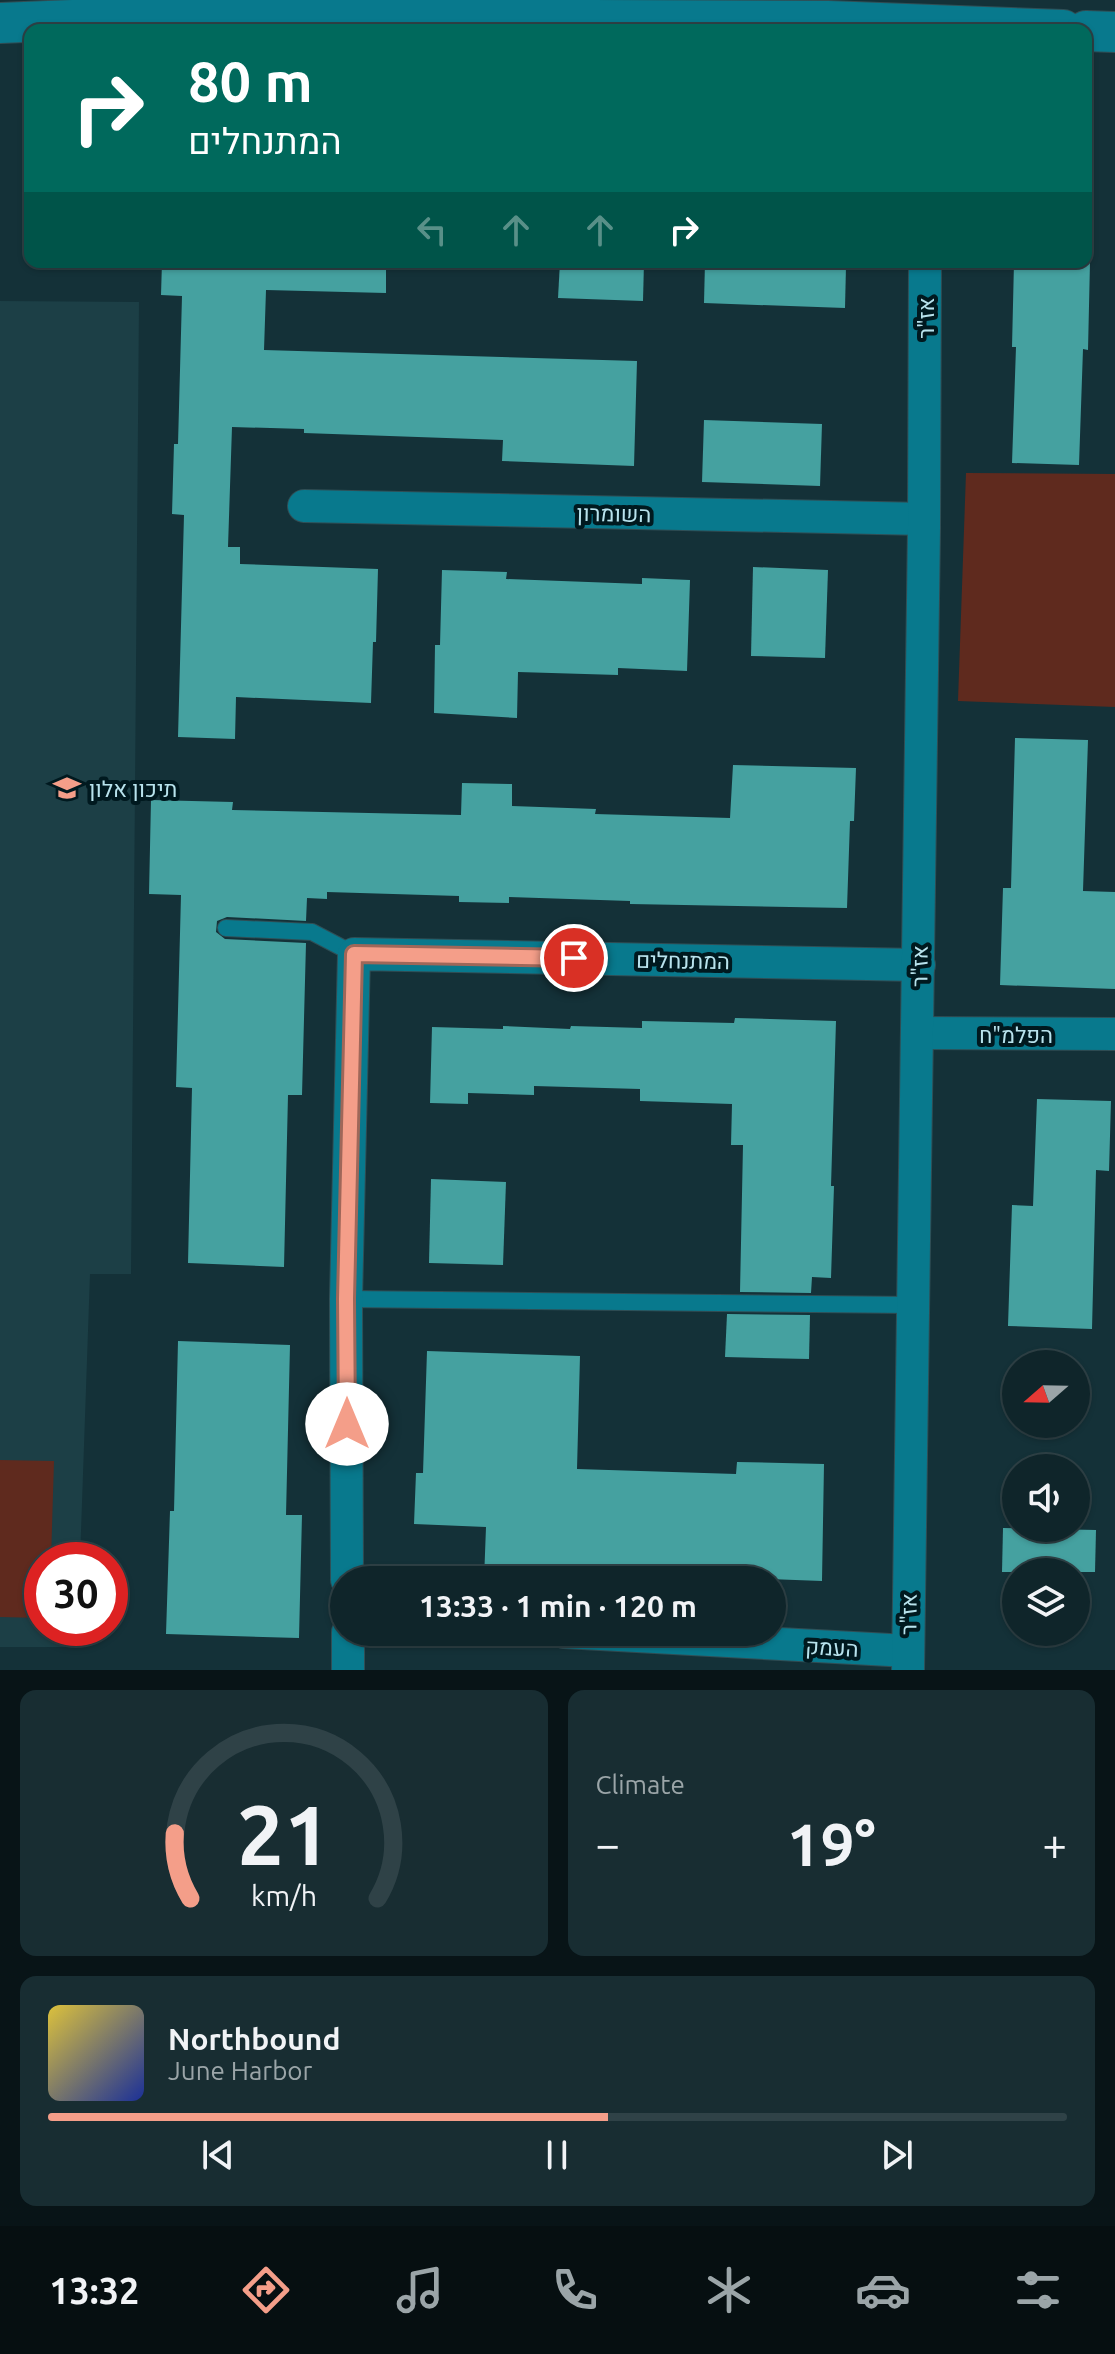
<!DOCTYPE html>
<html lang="en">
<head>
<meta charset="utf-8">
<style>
	:root { --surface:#0f252a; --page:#182d32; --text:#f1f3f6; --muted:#9ba5a8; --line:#2f4247; --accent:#f49e89 }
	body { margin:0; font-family:Ubuntu,Heebo,sans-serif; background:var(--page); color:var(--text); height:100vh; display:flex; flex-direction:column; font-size:30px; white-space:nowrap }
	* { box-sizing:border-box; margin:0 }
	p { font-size:26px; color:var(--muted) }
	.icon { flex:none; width:44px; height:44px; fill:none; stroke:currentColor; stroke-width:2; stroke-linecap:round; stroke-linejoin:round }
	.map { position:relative; height:1670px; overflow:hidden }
	.sheet { display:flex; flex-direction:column; gap:20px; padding:20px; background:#081417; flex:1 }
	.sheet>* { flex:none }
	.banner { position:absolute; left:24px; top:24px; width:1068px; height:244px; border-radius:16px; box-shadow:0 2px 6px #0004,0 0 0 2px var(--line); background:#00695c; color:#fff; overflow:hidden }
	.needle { width:52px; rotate:250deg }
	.buttons { position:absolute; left:1002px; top:1350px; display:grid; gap:16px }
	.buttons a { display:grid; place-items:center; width:88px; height:88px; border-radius:50%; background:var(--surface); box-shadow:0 2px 6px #0004,0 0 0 2px var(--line); font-size:40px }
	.speed { position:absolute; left:24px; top:1542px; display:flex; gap:16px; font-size:40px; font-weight:700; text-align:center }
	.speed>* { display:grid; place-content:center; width:104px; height:104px; border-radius:50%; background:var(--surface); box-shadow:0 2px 6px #0004,0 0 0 2px var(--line); line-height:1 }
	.speed .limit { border:12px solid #d22; background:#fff; color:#111 }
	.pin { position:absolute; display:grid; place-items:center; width:68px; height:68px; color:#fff; margin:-34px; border:4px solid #fff; border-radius:50%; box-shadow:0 2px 8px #0007 }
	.me { position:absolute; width:88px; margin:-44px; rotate:0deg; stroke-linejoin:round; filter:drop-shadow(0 0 6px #0008) }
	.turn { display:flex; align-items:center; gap:28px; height:168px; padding:0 32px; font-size:36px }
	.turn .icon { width:104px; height:104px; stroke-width:2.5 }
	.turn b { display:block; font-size:56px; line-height:68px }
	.lanes { display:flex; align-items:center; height:76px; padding:0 32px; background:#0003; justify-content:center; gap:40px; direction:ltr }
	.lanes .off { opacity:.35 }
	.big { font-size:60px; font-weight:700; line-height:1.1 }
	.sheet .widget { flex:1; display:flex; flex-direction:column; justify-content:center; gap:12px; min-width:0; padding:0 28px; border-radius:16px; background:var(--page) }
	.sheet .dial { align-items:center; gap:0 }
	.dial svg { height:208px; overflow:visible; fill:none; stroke:var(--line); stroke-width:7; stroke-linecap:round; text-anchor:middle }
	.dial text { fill:var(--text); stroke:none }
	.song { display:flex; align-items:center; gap:24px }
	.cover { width:96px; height:96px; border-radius:12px; background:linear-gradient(135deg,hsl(50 70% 55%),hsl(230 70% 35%)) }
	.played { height:8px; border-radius:4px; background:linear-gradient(90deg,var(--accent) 55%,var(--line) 55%) }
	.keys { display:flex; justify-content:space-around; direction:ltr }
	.heat { display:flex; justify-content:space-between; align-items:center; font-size:44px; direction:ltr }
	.sheet .tiles { flex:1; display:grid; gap:20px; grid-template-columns:1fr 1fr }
	.widget:last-child { grid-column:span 2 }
	.trip { position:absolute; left:330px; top:1566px; width:456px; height:80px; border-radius:40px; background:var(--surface); box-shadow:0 2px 6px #0004,0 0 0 2px var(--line); font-weight:700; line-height:80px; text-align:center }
	.dock { display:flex; height:128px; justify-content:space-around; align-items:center; background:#060f11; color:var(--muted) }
	.dock .icon { width:56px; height:56px }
	.dock .on { color:var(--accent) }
	.dock b { font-size:36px; color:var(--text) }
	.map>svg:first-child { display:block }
	.built { fill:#1c3f46 }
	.green { fill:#5f2a1e }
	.building { fill:#45a1a0 }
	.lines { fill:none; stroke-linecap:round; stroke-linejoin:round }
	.service-casing { stroke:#304e55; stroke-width:18 }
	.minor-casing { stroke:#304e55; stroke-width:34 }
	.tertiary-casing { stroke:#304e55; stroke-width:42 }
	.service { stroke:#08798d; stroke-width:16 }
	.minor { stroke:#08798d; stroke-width:32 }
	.tertiary { stroke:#08798d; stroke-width:40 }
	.route-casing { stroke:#9f6759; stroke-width:20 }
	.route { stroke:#f49e89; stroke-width:14 }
	.labels { text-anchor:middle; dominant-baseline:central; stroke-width:8; stroke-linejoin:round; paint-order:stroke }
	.street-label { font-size:22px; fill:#b8e3ed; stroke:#00191f }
	.poi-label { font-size:22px; fill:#b8e3ed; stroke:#00191f; text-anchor:start }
</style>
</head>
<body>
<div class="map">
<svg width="1115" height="1670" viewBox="0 0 1115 1670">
	<rect width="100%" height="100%" fill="#143138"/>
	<polygon class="built" points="0,301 139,302 131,1274 90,1274 80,1560 42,1560 42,1628 77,1628 76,1647 0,1647"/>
	<g class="green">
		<polygon points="966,473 1115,474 1115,707 958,701"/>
		<polygon points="0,1460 54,1461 51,1560 42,1560 42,1618 0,1617"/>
	</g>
	<g class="building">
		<polygon points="162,262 386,262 386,293 266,290 264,350 637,361 634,466 502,461 503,440 304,433 304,429 232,427 228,547 240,547 240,564 378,569 376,642 373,642 371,703 236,697 235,739 178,737 184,515 172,514 174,444 178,444 182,296 161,295"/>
		<polygon points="560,262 644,262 643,301 558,298"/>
		<polygon points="705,262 846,266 845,308 704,303"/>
		<polygon points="1014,262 1090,262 1088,350 1083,349 1079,465 1012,463 1016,347 1012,347"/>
		<polygon points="704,420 822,424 820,486 702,482"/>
		<polygon points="753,567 828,570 825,658 751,656"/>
		<polygon points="442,570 507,572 506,579 642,584 642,578 690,580 687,671 618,668 618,675 518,672 517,718 434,713 435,645 440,645"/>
		<polygon points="1015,738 1088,740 1083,891 1115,892 1115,989 1000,985 1003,888 1011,888"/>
		<polygon points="733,765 856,768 854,821 850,821 847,908 630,904 630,901 509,897 509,903 459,902 459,896 327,892 327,899 307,898 306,921 227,917 217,921 216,932 225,939 306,943 302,1095 288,1095 284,1267 188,1263 192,1088 176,1087 181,895 149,894 151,800 233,802 232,810 461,815 462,783 512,784 512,806 596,809 595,814 730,818"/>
		<polygon points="735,1018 836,1021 831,1186 834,1186 831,1278 812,1277 811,1293 740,1292 743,1145 731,1145 732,1104 640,1101 640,1089 534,1086 534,1095 468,1093 468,1104 430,1103 432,1027 503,1029 503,1026 570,1029 571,1026 642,1028 642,1021 734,1023"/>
		<polygon points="1037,1099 1111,1101 1109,1171 1096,1170 1092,1329 1008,1326 1012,1205 1033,1206"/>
		<polygon points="431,1179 506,1182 503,1265 429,1263"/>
		<polygon points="727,1314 810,1315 809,1359 725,1357"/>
		<polygon points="178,1341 290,1345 286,1515 302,1515 299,1638 166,1634 170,1511 174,1511"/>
		<polygon points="427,1351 580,1356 577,1469 736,1474 737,1462 824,1464 822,1581 681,1576 681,1580 484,1580 486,1527 414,1524 416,1473 423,1473"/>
		<polygon points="1003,1528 1096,1530 1095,1572 1002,1572"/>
	</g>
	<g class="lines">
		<g class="service-casing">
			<g id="service">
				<polyline points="226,928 312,932 354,954"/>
				<polyline points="346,1299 913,1305"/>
			</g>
		</g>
		<g class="minor-casing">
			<g id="minor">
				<polyline points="304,506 924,519"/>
				<polyline points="917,1033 1115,1034"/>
				<polyline points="347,1580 346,1299 354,954 919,965"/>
				<polyline points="348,1632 348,1670"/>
				<polyline points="564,1632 908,1651"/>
				<polyline points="908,1670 924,528 925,262"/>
			</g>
		</g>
		<g class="tertiary-casing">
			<g id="tertiary">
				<polyline points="0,23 120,18 828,21 1063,30"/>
				<polyline points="1086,31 1115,32"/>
			</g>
		</g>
		<use href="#service" class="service"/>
		<use href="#minor" class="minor"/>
		<use href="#tertiary" class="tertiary"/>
	</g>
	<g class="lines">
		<g class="route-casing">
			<polyline id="route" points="347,1424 346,1299 354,954 574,958"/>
		</g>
		<use href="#route" class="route"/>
	</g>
	<defs>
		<g id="school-bare" transform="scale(2.16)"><path d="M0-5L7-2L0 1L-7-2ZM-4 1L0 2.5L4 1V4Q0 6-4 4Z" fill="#f49e89" stroke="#00191f" stroke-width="2.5" paint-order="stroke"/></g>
	</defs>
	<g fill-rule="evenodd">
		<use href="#school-bare" x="67" y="788"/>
	</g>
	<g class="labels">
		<g class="street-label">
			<text transform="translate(925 318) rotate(-90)">אז"ר</text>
			<text transform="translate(614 513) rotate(1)">השומרון</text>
			<text transform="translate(683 960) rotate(1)">המתנחלים</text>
			<text transform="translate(919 966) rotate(-89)">אז"ר</text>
			<text x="1016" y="1034">הפלמ"ח</text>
			<text transform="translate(908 1614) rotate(-89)">אז"ר</text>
			<text transform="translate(832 1647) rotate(3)">העמק</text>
		</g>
		<g class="poi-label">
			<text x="89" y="788">תיכון אלון</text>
		</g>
	</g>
</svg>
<div class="buttons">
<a><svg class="needle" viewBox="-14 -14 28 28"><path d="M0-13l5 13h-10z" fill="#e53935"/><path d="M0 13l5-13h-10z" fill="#9ba5a8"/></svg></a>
<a><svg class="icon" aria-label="sound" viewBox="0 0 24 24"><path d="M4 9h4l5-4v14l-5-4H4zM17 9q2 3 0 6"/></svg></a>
<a><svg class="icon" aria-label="layers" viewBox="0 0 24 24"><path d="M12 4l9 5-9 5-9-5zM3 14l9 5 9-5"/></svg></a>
</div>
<div class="speed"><div class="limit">30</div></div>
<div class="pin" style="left:574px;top:958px;background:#d93025"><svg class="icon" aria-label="arrive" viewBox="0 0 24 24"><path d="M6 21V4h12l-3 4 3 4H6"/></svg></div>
<svg class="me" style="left:347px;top:1424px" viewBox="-20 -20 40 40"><circle r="19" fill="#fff"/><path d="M0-13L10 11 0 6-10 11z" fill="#f49e89"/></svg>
<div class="trip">13:33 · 1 min · 120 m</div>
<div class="banner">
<div class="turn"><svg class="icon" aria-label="right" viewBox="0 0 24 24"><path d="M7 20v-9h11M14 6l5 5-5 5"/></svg><div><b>80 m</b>המתנחלים</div></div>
<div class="lanes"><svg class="icon off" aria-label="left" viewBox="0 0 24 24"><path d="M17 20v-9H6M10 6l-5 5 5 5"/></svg><svg class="icon off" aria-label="ahead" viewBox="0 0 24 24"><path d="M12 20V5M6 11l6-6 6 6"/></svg><svg class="icon off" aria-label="ahead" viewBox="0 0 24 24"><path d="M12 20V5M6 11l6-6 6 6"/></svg><svg class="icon" aria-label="right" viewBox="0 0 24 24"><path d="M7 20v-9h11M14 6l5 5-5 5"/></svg></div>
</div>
</div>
<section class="sheet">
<div class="tiles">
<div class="widget dial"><svg viewBox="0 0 100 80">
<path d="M14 69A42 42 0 1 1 86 69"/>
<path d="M14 69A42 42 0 0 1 8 44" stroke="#f49e89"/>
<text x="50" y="56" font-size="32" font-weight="700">21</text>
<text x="50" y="72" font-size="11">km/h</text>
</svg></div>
<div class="widget"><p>Climate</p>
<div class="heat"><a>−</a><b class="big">19°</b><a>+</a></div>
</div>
<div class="widget">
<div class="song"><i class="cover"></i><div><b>Northbound</b><p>June Harbor</p></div></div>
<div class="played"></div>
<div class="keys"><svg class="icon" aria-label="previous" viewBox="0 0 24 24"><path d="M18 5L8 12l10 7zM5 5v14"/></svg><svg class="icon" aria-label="pause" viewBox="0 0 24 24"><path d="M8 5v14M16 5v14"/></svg><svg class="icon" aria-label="next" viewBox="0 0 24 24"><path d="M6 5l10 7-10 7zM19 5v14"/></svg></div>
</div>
</div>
</section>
<nav class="dock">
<b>13:32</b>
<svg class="icon on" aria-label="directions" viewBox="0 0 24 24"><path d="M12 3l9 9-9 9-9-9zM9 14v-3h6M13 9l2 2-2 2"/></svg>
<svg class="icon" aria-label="music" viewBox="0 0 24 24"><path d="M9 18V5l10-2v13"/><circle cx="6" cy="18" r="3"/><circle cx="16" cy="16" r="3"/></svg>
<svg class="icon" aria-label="phone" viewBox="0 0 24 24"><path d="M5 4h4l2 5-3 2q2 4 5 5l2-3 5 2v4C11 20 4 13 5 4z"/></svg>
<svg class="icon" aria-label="climate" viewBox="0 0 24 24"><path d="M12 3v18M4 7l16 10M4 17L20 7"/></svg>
<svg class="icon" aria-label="car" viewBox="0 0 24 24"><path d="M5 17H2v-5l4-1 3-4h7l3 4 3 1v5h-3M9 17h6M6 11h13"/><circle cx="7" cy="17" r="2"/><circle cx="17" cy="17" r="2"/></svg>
<svg class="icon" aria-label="filters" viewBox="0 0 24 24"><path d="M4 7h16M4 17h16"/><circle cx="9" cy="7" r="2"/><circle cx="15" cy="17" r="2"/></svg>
</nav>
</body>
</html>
